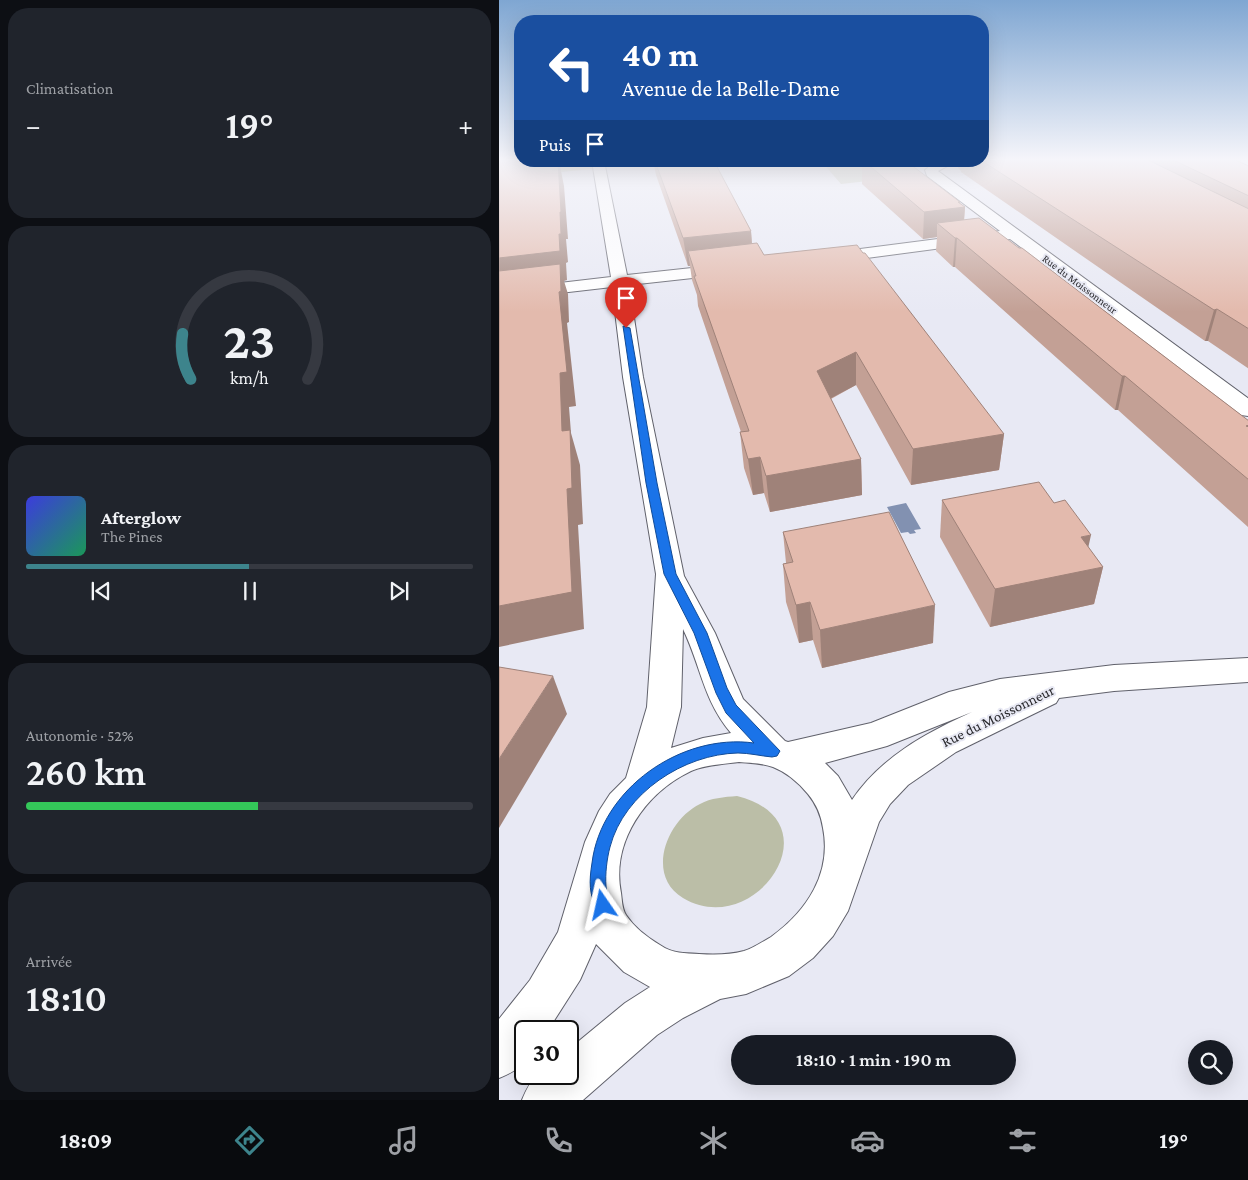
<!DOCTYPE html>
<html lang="fr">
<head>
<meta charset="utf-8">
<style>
	:root { --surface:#171b24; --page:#20242c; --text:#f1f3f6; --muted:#9ea1a6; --line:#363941; --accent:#3d848c }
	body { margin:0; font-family:"Crimson Pro",serif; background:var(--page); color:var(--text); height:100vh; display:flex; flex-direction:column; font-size:19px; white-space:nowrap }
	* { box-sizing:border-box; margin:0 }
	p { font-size:16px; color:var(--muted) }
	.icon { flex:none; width:28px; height:28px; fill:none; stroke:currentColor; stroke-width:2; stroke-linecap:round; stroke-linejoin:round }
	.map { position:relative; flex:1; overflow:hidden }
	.sheet { display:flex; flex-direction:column; gap:8px; padding:8px; background:#0d0f14; width:499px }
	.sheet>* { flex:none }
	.top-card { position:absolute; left:15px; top:15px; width:475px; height:152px; border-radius:20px; box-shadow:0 5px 20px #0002; background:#1a4fa0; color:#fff; overflow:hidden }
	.buttons { position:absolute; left:689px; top:1040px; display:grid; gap:10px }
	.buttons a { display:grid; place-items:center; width:45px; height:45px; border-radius:50%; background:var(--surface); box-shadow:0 5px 20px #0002; font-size:25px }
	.speed { position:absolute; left:15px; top:1020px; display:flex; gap:10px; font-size:25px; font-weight:700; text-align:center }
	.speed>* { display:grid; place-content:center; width:65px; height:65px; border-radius:50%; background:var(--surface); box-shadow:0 5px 20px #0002; line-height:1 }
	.speed .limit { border:2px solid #111; border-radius:8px; background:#fff; color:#111 }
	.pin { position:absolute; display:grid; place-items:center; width:42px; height:42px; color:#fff; margin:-51px -21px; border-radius:50% 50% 50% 0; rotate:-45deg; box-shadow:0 0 5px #0007 }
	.pin .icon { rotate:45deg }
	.me { position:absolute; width:55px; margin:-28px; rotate:349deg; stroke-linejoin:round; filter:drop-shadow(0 0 4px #0008) }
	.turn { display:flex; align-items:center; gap:18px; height:105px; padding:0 25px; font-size:22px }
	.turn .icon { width:65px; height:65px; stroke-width:2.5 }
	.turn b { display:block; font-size:35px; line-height:42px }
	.then { display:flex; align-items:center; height:48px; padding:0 25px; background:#0003; gap:10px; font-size:19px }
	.big { font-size:38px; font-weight:600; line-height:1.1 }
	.sheet .widget { flex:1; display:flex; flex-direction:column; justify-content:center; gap:8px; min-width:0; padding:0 18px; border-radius:20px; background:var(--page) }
	.sheet .dial { align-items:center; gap:0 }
	.dial svg { height:130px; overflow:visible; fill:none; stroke:var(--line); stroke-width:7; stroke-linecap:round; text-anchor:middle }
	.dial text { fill:var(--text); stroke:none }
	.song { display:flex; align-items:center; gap:15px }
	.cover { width:60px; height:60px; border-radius:8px; background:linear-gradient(135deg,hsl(240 70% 55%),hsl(150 70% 35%)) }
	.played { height:5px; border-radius:2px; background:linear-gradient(90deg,var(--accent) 50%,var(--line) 50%) }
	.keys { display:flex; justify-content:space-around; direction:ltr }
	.heat { display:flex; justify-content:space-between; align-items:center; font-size:28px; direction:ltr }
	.charge { height:8px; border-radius:4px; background:linear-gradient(90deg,#34c759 52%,var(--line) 0) }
	.trip { position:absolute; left:232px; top:1035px; width:285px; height:50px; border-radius:25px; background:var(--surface); box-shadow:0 5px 20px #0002; font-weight:600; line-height:50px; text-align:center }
	.tabs { display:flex; height:80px; justify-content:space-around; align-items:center; background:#090b0e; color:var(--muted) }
	.tabs .icon { width:35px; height:35px }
	.tabs .on { color:var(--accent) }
	.tabs b { font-size:22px; color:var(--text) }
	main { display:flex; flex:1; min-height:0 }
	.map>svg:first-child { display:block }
	.green { fill:#bbbea7 }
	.water { fill:#8291b1 }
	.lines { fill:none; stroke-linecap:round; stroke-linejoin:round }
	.minor-casing { stroke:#60616b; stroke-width:2 }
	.minor { fill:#fff; fill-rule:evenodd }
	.wall { fill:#c3a095 }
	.shaded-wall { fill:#9f8279 }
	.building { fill:#e3baad; stroke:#9f8279 }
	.route { fill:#1a73e8; stroke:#114b97 }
	.labels { text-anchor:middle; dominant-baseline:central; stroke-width:4; stroke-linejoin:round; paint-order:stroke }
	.far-street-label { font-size:11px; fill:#28282c; stroke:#e8e9f4 }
	.near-street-label { font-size:15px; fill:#28282c; stroke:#e8e9f4 }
</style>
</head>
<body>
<main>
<section class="sheet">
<div class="widget"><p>Climatisation</p>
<div class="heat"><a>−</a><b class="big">19°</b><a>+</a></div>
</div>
<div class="widget dial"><svg viewBox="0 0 100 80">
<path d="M14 69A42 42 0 1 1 86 69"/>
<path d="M14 69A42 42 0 0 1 9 41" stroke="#3d848c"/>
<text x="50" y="56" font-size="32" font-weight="700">23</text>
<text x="50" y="72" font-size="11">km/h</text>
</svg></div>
<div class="widget">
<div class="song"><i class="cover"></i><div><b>Afterglow</b><p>The Pines</p></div></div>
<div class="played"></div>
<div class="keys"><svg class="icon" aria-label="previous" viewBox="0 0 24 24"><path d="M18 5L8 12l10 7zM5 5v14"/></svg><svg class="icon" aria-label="pause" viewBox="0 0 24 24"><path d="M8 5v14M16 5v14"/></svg><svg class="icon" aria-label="next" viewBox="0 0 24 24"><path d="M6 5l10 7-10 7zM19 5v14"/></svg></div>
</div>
<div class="widget"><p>Autonomie · 52%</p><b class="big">260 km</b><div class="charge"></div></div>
<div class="widget"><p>Arrivée</p><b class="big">18:10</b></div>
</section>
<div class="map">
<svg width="750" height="1100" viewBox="0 0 750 1100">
	<rect width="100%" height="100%" fill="#e8e9f4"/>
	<g class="green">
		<polygon points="21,161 175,161 0,178"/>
		<polygon points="322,161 422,161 412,168 415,176 342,184"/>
		<path d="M238,796C339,821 256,941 184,898C146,875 168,820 201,804C212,798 225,797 238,796Z"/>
	</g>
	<polygon class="water" points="407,503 422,529 415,530 417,533 411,534 409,532 402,533 388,507"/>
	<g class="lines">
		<g class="minor-casing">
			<g id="minor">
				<path d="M93,161H105L128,275L230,264L236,265L238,269L236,273L230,274L130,285L144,377L185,576L216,633L244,699L286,741L289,742L372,723L450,692L501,679L615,665L750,658V682L615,691L560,698L557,703L457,752L409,785L391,804L380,822L349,911L334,936L314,958L290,976L247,994L221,999L184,1018L158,1035L84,1100H23C35,1071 39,1074 69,1074V1050L126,1003L151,987L125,972L97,944L81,980L51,1027L48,1031H26C26,1061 29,1066 0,1078V1019L31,980L59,932L86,842L100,811L111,794L127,778L148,707L157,574L124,377L113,287L0,300V290L112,277ZM184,629C202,666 204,700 232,733L204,738L172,748L182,707ZM473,712C427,733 382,757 353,800L339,776L326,763L388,746ZM240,762C251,763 263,763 274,767C287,772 300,783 309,794C318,805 322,815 324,828C333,873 308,911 272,937C263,942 255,948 245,951C230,955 216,955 200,954C186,953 174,954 161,945C149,938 135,927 127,915C123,909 123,900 122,893C112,842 146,793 192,771C206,765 224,764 240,762Z"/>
				<polygon points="437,161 458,161 439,171 750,399 750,416 742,415 511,239 330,263 324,261 322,258 324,255 330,253 501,231 428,176 426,170"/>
			</g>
		</g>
		<use href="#minor" class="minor"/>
	</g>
	<g class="wall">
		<polygon points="484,158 732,158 750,166 750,369 709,341 706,341 462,172 462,171 459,168 459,161 484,161"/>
		<polygon points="154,161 215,161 252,231 253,244 265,255 505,434 500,470 412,485 357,385 332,399 362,459 363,495 271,512 265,493 254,495 245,468 241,432 242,432 199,306 198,295 193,280 191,266 189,266 157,175"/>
		<polygon points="363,161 407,161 466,207 465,220 750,421 750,528 619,410 616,410 456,267 454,267 437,251 438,237 424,239 363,184"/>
		<polygon points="443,500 555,503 604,567 595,604 491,627 441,537"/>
		<polygon points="284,532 434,643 323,668 314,640 300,643 287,602 284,564 287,563"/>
	</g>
	<g class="shaded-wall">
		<polygon points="59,161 60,161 65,186 69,239 67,239 69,262 67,263 68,280 65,281 69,294 70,322 68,323 77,406 70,407 72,433 81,465 84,524 79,525 85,629 0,647 0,251 61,212"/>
		<polygon points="461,202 461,207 466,207 464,234 438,223 438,237 424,239 425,212"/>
		<polygon points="252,231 254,259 189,251 191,266 189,266 184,238"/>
		<polygon points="456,238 458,238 456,267 454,267"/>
		<polygon points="718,309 709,341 706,341 715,310"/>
		<polygon points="357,352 357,385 319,405 318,371"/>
		<polygon points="623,376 626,376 619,410 616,410"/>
		<polygon points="505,434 500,470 412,485 414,449"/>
		<polygon points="261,457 265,493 254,495 249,459"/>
		<polygon points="362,459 363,495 271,512 267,476"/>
		<polygon points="592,535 584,571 604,567 595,604 491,627 496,589 582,537"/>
		<polygon points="311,602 314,640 300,643 297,605"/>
		<polygon points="436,605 434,643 323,668 321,630"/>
		<polygon points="54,676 68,714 0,828 0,759"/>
	</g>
	<g class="building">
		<polygon points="0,158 21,158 21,161 59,161 62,212 61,212 62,234 60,234 61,251 0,258"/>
		<polygon points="484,158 645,158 750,209 750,329 718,309 715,310 483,161"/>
		<polygon points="670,158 732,158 750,166 750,196"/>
		<polygon points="156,161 215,161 252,231 184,238"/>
		<polygon points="365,161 407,161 461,202 459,202 466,207 425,212"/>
		<polygon points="480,218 520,248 523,248 750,421 750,425 747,426 750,427 750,480 626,376 623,376 458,238 456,238 438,223"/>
		<polygon points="258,243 265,255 358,245 364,253 366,253 505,434 414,449 357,352 318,371 362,459 267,476 261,457 249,459 241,432 250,431 195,276 197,276 189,251"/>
		<polygon points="61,264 62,291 60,292 68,372 61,373 63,431 71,430 73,488 68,489 73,592 0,606 0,271"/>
		<polygon points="540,482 555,503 566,500 592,535 582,537 604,567 496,589 443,500"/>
		<polygon points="390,512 436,605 321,630 311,602 297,605 284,564 294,562 284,532"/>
		<polygon points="0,667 54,676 0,759"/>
	</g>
	<linearGradient id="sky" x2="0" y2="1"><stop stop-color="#7fa6d2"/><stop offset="0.51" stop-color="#f5f5fa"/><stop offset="1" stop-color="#f5f5fa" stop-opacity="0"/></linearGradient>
	<rect width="750" height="312" fill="url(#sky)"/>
	<path class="route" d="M124,326L131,328L158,483L177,574L208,633L228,688L237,705L281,751L278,756L273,757C262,756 250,753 239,753C185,754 125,793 111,847C108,858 106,874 107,886C107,895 114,902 110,911L104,914L98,911C90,893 90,882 93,863C102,789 182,733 255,743L227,713L217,693L195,633L165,574L147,483Z"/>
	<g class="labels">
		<g class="far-street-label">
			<text transform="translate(581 284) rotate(37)">Rue du Moissonneur</text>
		</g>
		<g class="near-street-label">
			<text transform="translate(499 716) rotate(-26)">Rue du Moissonneur</text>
		</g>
	</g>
</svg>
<div class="buttons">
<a><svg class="icon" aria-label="search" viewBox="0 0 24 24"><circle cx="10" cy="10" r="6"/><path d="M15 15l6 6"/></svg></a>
</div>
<div class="speed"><div class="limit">30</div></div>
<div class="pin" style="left:127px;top:328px;background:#d93025"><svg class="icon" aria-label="arrive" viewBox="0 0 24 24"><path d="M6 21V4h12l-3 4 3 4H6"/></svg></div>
<svg class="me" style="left:104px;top:905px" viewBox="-20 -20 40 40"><path d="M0-17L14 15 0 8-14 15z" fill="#1a73e8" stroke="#fff" stroke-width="4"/></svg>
<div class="trip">18:10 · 1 min · 190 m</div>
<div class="top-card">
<div class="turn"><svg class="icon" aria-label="left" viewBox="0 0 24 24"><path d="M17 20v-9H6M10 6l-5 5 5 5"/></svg><div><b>40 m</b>Avenue de la Belle-Dame</div></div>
<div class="then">Puis<svg class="icon" aria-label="arrive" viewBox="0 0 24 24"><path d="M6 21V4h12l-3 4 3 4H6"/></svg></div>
</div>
</div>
</main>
<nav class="tabs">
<b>18:09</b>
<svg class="icon on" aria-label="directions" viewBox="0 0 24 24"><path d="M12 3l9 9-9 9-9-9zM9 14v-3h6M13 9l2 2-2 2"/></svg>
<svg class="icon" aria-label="music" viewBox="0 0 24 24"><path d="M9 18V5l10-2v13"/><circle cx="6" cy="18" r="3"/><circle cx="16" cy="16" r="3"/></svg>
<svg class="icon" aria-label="phone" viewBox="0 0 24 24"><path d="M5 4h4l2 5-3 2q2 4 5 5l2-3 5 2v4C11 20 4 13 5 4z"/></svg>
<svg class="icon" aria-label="climate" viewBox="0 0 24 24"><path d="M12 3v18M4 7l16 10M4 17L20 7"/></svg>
<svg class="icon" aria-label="car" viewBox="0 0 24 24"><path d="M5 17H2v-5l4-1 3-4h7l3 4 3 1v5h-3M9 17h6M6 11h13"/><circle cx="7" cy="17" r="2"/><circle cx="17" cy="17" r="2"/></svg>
<svg class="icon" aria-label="filters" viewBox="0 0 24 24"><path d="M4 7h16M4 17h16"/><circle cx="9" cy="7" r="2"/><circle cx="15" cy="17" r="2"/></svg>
<b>19°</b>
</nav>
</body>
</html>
